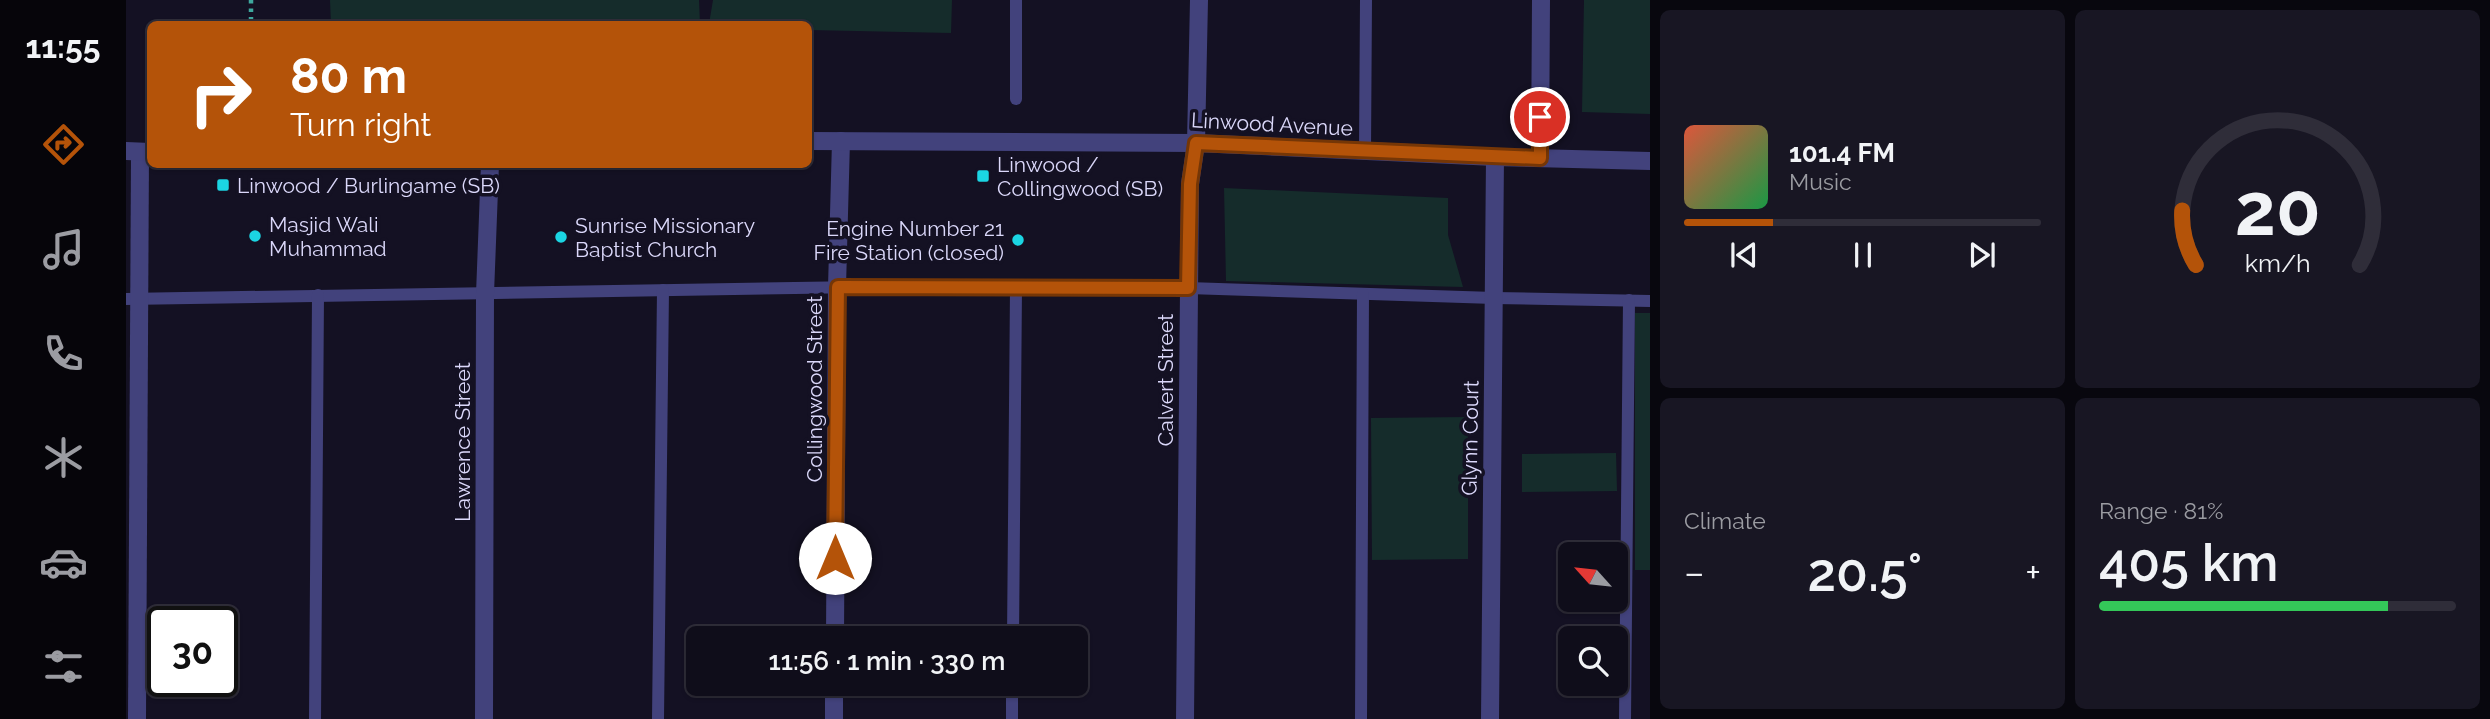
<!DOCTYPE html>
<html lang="en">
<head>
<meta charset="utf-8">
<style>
	:root { --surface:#0f0d1a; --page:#181623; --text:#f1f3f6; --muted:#9b9ca2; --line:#2f2d39; --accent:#b45309 }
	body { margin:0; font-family:Raleway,sans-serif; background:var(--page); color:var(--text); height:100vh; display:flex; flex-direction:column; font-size:26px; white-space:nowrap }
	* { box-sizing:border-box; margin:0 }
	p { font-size:23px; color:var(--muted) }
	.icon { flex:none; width:38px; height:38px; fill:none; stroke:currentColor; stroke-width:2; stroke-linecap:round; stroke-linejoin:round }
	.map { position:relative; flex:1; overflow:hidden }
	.drawer { display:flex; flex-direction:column; gap:10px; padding:10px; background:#08070e; width:840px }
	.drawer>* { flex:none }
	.banner { position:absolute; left:21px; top:21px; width:665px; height:147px; border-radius:10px; box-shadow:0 2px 5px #0004,0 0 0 2px var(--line); background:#b45309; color:#fff; overflow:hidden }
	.needle { width:46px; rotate:297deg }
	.controls { position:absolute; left:1432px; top:542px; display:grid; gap:14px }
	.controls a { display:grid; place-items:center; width:70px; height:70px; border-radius:10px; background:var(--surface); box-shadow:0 2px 5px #0004,0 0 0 2px var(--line); font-size:35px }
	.speed { position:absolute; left:21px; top:606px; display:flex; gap:14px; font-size:35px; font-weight:700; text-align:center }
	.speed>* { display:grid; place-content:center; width:91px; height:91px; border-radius:50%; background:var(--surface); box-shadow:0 2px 5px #0004,0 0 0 2px var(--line); line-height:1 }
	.speed .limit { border:4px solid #111; border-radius:10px; background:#fff; color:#111 }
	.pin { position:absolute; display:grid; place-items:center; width:60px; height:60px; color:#fff; margin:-30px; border:4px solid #fff; border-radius:50%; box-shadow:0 2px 7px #0007 }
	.me { position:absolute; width:77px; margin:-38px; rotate:0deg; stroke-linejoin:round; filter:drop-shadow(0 0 5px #0008) }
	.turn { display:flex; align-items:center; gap:24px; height:147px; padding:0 28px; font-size:32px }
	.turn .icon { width:91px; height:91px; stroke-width:2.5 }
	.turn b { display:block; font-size:49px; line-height:60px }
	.big { font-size:52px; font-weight:600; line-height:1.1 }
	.drawer .widget { flex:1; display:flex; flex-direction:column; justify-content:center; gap:10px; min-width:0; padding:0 24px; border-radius:10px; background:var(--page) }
	.drawer .dial { align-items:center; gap:0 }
	.dial svg { height:182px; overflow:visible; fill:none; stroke:var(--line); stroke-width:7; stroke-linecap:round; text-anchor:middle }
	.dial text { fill:var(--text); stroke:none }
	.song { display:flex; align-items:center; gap:21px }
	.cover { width:84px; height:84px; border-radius:10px; background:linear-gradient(135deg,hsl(10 70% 55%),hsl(140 70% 35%)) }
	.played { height:7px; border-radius:4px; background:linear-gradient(90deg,var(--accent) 25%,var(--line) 25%) }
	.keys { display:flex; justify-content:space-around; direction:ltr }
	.heat { display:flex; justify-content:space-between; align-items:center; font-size:38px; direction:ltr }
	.charge { height:10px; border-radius:5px; background:linear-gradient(90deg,#34c759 81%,var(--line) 0) }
	.drawer .tiles { flex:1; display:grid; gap:10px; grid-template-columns:repeat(2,1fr) }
	.trip { position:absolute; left:560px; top:626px; width:402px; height:70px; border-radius:10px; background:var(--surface); box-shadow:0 2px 5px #0004,0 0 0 2px var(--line); font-weight:600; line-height:70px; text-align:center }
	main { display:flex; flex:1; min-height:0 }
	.menu { display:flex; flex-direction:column; width:126px; justify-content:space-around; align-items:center; background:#06050a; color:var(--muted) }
	.menu .icon { width:49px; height:49px }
	.menu .current { color:var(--accent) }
	.menu b { font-size:32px; color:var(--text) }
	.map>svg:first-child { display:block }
	.green { fill:#152c2b }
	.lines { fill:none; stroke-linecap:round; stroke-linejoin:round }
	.path { stroke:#3ea89e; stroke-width:4.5; stroke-dasharray:3.5 5; stroke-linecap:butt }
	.service { stroke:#42427c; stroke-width:12 }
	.minor { stroke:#42427c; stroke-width:18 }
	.tertiary { stroke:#42427c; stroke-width:18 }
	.route-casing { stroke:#753606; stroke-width:18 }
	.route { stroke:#b45309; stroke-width:12 }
	.poi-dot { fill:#1bd5e3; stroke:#141123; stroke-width:2.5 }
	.labels { text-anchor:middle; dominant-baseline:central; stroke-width:7; stroke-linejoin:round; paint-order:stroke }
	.street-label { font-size:21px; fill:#dbd8fa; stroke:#141123 }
	.poi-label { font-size:21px; fill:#dbd8fa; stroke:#141123; text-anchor:start }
</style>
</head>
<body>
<main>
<nav class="menu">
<b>11:55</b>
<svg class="icon current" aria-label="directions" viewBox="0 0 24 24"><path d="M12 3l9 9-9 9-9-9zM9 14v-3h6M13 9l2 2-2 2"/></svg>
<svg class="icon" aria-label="music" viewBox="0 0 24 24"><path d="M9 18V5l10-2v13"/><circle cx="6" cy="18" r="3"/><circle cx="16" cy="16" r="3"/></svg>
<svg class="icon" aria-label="phone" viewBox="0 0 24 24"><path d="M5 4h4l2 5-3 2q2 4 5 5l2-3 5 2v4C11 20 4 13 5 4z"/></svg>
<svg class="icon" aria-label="climate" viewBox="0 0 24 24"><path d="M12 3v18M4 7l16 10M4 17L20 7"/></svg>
<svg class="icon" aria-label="car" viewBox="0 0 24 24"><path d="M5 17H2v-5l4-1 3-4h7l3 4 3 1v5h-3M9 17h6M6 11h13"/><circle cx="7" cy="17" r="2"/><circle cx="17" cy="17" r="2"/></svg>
<svg class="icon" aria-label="filters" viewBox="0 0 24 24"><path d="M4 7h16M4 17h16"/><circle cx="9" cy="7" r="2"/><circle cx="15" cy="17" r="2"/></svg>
</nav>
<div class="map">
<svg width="1524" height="719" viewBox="0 0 1524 719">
	<rect width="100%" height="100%" fill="#141123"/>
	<g class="green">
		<polygon points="204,0 573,0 574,24 205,24"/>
		<polygon points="587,0 826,0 825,33 683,30 682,24 583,24"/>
		<polygon points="1458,0 1524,0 1524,114 1456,112"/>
		<polygon points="1098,188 1322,198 1322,235 1337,287 1100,281"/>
		<rect x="1509" y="313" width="15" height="257"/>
		<polygon points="1342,417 1342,559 1246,560 1245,418"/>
		<polygon points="1490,453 1491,491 1396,492 1396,454"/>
	</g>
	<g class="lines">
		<polyline class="path" points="125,0 125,24"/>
		<g class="service">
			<polyline points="890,99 890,0"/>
			<polyline points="1239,151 1240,0"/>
			<polyline points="0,299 734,287 1062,288 1368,298 1524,301"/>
			<polyline points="887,639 890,288"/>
			<polyline points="189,719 192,295"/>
			<polyline points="532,719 537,290"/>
			<polyline points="886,719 886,684"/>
			<polyline points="1235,719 1237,294"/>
			<polyline points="1499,719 1503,300"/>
		</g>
		<g class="minor">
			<polyline points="1414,158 1415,0"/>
			<polyline points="709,639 711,287 715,141"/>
			<polyline points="11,719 14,152"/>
			<polyline points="358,719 359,294 364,164"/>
			<polyline points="708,719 708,684"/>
			<polyline points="1364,719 1369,157"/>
		</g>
		<g class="tertiary">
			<polyline points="682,141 1070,143 1369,157 1524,161"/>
			<polyline points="0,151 24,152"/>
			<polyline points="1059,719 1064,184 1070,143 1073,0"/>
		</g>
	</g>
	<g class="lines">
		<g class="route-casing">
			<polyline id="route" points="709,558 712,287 1062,288 1064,184 1070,143 1414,158 1414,117"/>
		</g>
		<use href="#route" class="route"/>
	</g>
	<g class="poi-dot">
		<rect x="850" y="169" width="14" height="14" rx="3.5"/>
		<rect x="90" y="178" width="14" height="14" rx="3.5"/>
		<circle cx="129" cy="236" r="7"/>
		<circle cx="435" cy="237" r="7"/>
		<circle cx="892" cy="240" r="7"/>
	</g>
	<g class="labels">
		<g class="street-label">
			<text transform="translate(1146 124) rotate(3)">Linwood Avenue</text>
			<text transform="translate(1039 380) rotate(-90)">Calvert Street</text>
			<text transform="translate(688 389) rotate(-90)">Collingwood Street</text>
			<text transform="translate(1344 438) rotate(-89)">Glynn Court</text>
			<text transform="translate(336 442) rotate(-90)">Lawrence Street</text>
		</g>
		<g class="poi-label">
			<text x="871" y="164">Linwood /<tspan x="871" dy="24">Collingwood (SB)</tspan></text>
			<text x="111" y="185">Linwood / Burlingame (SB)</text>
			<text x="143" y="224">Masjid Wali<tspan x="143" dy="24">Muhammad</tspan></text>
			<text x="449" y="225">Sunrise Missionary<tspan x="449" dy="24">Baptist Church</tspan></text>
			<text x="878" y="228" text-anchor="end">Engine Number 21<tspan x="878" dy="24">Fire Station (closed)</tspan></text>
		</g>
	</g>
</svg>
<div class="controls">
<a><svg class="needle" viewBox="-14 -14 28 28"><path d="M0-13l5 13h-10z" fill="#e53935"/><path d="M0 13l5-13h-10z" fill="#9b9ca2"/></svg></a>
<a><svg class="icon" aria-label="search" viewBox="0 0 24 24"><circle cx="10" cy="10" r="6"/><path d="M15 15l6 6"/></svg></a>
</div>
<div class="speed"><div class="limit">30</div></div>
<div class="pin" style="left:1414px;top:117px;background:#d93025"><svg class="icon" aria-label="arrive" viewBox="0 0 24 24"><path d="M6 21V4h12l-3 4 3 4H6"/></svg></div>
<svg class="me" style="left:709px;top:558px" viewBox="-20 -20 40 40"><circle r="19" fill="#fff"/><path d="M0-13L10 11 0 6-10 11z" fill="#b45309"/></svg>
<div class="trip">11:56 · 1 min · 330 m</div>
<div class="banner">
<div class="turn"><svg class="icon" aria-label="right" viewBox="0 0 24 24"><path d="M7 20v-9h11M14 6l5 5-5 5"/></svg><div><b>80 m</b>Turn right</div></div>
</div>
</div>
<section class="drawer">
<div class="tiles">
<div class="widget">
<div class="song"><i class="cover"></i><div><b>101.4 FM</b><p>Music</p></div></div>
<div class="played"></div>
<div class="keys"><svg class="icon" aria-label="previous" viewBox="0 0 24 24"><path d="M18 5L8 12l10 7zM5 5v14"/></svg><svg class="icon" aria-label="pause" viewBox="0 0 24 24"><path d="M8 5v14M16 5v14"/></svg><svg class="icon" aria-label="next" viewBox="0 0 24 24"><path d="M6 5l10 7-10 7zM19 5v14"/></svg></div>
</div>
<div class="widget dial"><svg viewBox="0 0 100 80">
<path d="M14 69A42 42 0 1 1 86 69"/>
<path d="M14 69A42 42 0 0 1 8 45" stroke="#b45309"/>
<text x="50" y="56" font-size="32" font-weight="700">20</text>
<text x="50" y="72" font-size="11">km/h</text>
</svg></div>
<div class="widget"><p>Climate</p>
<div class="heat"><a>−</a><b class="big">20.5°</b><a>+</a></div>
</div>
<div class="widget"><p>Range · 81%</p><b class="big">405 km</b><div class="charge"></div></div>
</div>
</section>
</main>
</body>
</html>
